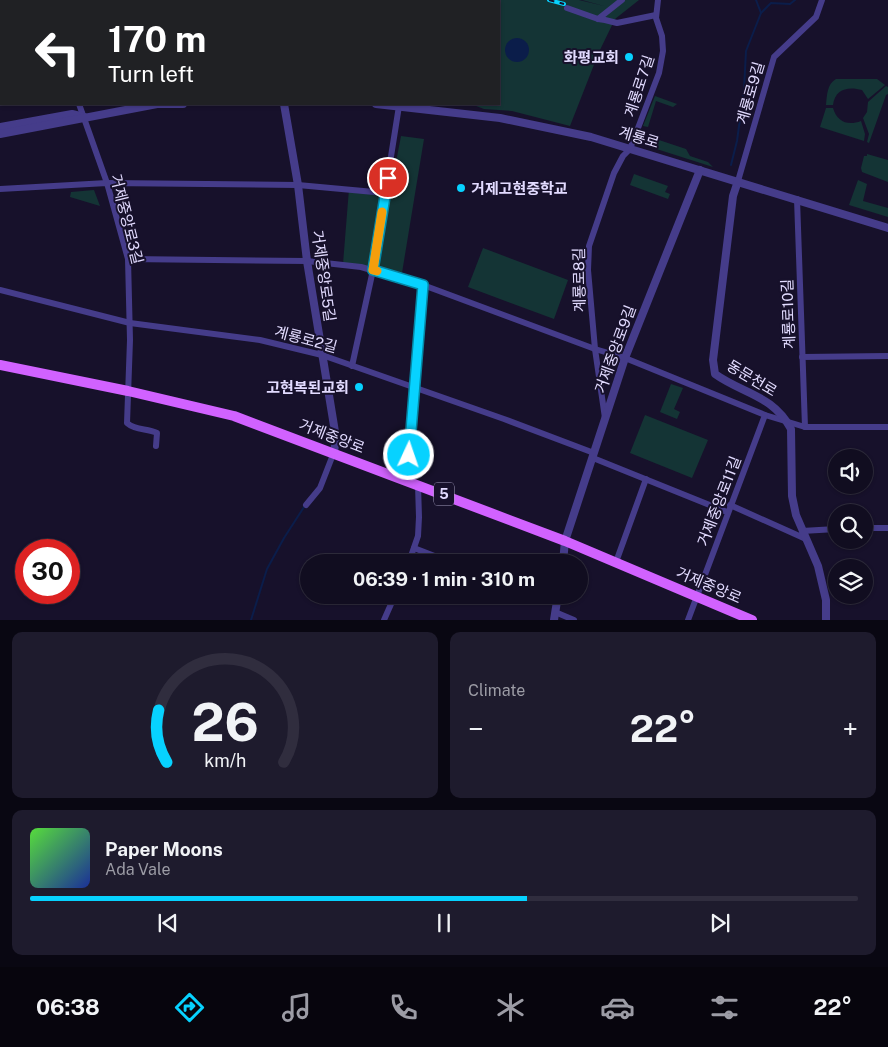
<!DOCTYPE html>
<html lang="en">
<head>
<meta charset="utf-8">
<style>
	:root { --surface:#110d20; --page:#1e1b2d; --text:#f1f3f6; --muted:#9c9ca5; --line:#302d3e; --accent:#07d2ff }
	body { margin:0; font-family:"Public Sans","Noto Sans KR",sans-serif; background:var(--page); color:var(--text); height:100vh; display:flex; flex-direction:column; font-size:19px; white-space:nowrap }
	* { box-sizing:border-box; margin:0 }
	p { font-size:16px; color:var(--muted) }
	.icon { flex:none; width:28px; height:28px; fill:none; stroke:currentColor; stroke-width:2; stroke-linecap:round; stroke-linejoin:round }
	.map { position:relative; height:620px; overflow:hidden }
	.details { display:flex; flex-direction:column; gap:12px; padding:12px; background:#090712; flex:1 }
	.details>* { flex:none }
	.banner { position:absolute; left:0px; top:0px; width:500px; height:105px; box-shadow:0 1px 4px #0004,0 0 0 1px var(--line); background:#202124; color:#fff; overflow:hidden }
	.fabs { position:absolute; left:828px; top:449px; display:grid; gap:10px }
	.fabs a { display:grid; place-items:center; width:45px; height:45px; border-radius:50%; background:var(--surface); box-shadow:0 1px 4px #0004,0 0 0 1px var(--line); font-size:25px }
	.speed { position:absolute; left:15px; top:539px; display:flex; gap:10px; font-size:25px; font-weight:700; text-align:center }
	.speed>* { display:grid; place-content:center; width:65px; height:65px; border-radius:50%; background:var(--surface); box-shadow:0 1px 4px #0004,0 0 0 1px var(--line); line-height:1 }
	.speed .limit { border:8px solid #d22; background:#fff; color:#111 }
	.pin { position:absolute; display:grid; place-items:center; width:42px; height:42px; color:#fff; margin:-21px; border:2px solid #fff; border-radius:50%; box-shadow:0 1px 5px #0007 }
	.me { position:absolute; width:55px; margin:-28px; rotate:3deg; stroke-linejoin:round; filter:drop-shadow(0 0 4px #0008) }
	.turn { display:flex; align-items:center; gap:18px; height:105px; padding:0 25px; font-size:22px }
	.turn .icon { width:65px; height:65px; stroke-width:2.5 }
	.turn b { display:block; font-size:35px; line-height:42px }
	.big { font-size:38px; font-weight:700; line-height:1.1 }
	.details .card { flex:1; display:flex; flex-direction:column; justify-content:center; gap:8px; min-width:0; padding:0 18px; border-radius:10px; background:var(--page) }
	.details .dial { align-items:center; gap:0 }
	.dial svg { height:130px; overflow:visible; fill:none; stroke:var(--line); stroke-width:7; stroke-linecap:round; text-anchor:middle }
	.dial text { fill:var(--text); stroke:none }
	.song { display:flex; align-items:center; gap:15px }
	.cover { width:60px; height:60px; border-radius:8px; background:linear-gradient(135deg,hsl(110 70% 55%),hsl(230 70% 35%)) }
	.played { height:5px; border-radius:2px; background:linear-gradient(90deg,var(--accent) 60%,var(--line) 60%) }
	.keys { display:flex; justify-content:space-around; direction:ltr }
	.heat { display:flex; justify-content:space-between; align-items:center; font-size:28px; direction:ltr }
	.details .tiles { flex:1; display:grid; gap:12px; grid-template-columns:1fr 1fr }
	.card:last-child { grid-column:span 2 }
	.trip { position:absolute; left:300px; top:554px; width:288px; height:50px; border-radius:25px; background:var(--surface); box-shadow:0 1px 4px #0004,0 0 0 1px var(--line); font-weight:700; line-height:50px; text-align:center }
	.dock { display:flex; height:80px; justify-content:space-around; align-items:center; background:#07050d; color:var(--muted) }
	.dock .icon { width:35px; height:35px }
	.dock .active { color:var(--accent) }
	.dock b { font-size:22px; color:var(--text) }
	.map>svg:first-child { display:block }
	.green { fill:#143435 }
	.water { fill:#0b1d4a }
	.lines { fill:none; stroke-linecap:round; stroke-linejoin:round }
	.stream { stroke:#0b1d4a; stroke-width:2 }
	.minor { stroke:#453c8a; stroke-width:6 }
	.tertiary { stroke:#453c8a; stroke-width:8 }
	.primary { stroke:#d162ff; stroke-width:10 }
	.rail-casing { stroke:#07d2ff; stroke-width:4 }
	.rail { stroke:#17112b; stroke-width:2; stroke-dasharray:5.5; stroke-linecap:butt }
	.route-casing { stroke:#0588a6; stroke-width:12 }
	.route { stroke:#07d2ff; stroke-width:9 }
	.slow { stroke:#f59e0b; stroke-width:9 }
	.poi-dot { fill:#07d2ff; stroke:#17112b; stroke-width:2 }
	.labels { text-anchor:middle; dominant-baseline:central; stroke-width:4; stroke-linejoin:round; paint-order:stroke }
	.shield { fill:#17112b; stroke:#a59ebf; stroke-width:1 }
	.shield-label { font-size:14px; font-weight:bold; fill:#e2dbff }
	.poi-label { font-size:15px; font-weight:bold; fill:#e2dbff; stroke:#17112b; text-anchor:end }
	.street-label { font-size:15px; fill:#e2dbff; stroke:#17112b }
</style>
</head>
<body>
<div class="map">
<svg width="888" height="620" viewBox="0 0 888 620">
	<rect width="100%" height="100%" fill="#17112b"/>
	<g class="green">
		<polygon points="159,0 579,0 604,6 582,0 639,0 615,19 599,52 570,126 512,111 484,109 471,104 463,104 499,104 499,1"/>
		<path d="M836,79H877L885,85L868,99L862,90C848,86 835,89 833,105H826C827,95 827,84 836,79Z"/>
		<polygon points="886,86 888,87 888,94 886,95 869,143 867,142 869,134 863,118 867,112 868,102"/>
		<polygon points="655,96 677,104 673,107 656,101 648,127 643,126"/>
		<path d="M826,108H833C837,122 848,126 861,121L865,134L864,141L820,127Z"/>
		<polygon points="401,136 424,139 401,279 376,267"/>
		<polygon points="650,137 686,149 690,156 708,162 713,167 644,145 644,139 649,140"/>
		<polygon points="867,154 888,160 888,182 862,172 861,168 864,156 867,156"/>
		<polygon points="634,174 668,186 665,192 670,194 668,199 630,185"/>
		<polygon points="858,180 867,184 863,201 888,208 888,217 849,205"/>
		<polygon points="349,189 385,193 373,270 343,264"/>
		<polygon points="94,190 100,206 70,197 71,192"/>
		<polygon points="483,248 568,280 554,319 468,287"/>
		<polygon points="671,384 683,388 674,409 680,412 677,419 660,412"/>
		<polygon points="645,415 708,440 692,478 630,453"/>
	</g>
	<circle class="water" cx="517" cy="50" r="12"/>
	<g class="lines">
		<g class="stream">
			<polyline points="174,0 175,1"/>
			<polyline points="185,1 186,0"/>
			<polyline points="761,13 771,3 790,4 795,0"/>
			<polyline points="731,165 737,141 744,89 746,51 761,13 756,0"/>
			<polyline points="251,620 267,569 284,538 304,507"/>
		</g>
		<g class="minor">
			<polyline points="31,0 32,1"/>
			<polyline points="567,8 598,19 605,20 617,23 656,15"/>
			<polyline points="598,19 622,0"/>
			<path d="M79,104L107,183L128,259L130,340L127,423C136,431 147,428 157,433L156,446"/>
			<polyline points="738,181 774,57 816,17 822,0"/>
			<polyline points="0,189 107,183 298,185 385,193"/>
			<polyline points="797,199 805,427"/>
			<polyline points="128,259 307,261 361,267 423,285 595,349 625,358 765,415 805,427 888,427"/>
			<polyline points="0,290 130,323 260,340 322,355 504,419 594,453"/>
			<polyline points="802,357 888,356"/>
			<polyline points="352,366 373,270 399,106"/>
			<polyline points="605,418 595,349 588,270 589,246 614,173 623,156 630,149 659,73 663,51 662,36 656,18 658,0"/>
			<polyline points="593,458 727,512"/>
			<polyline points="408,482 409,441 423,285"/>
			<polyline points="306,505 320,488 334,452"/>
			<polyline points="730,505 806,539"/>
			<polyline points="864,528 888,528"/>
			<polyline points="802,531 836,529"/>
			<polyline points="414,548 450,562"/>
			<polyline points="409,562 418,536 419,517 418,485"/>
			<polyline points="616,562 646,479"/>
			<polyline points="555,612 574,620"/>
			<polyline points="384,620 395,595"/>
			<polyline points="688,620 765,415"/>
		</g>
		<g class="tertiary">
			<polyline points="284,104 298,185 307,261 336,438 334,452"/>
			<polyline points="376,104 500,118 591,137 888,228"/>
			<polyline points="0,127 72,114 84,117"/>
			<polyline points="0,134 157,104 183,104"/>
			<path d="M738,181L733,196L713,360L715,374C743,394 773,395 791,429L792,496L796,515L818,566L826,600V620"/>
			<polyline points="563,562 565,541 625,358 700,170"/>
			<polyline points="554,620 558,595"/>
		</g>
		<polyline class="primary" points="0,365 128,391 234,416 565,541 752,620"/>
		<g class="rail-casing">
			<polyline id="rail" points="549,0 564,4"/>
		</g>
		<use href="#rail" class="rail"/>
	</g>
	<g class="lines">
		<g class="route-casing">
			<polyline id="route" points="388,178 373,270 423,285 409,455"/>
		</g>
		<use href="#route" class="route"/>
		<polyline class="slow" points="377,271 373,270 382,212"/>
	</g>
	<g class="poi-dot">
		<circle cx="629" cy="57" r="5"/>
		<circle cx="461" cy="188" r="5"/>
		<circle cx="359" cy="387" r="5"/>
	</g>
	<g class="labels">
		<rect class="shield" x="434" y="482.5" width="20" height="23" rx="4"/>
		<g class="shield-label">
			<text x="444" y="494">5</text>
		</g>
		<g class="poi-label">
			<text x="619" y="57">화평교회</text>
			<text x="471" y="188" text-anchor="start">거제고현중학교</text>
			<text x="349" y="387">고현복된교회</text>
		</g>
		<g class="street-label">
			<text transform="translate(639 86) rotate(-72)">계룡로7길</text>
			<text transform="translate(750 93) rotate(-74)">계룡로9길</text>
			<text transform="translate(639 137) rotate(17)">계룡로</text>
			<text transform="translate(127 219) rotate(76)">거제중앙로3길</text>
			<text transform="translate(324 276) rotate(82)">거제중앙로5길</text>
			<text transform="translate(579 280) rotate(-91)">계룡로8길</text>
			<text transform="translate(788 314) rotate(-92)">계룡로10길</text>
			<text transform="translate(306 339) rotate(15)">계룡로2길</text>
			<text transform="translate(615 349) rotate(-70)">거제중앙로9길</text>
			<text transform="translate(752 378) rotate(31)">동문천로</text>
			<text transform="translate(332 436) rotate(21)">거제중앙로</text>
			<text transform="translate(719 501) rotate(-69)">거제중앙로11길</text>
			<text transform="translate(709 585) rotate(23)">거제중앙로</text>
		</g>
	</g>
</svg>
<div class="fabs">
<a><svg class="icon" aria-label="sound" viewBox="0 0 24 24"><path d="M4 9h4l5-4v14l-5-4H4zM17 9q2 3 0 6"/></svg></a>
<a><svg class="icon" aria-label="search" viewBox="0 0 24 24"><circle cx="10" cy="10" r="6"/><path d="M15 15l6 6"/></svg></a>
<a><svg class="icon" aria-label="layers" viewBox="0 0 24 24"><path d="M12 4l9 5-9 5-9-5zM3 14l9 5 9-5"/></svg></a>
</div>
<div class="speed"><div class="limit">30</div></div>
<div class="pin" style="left:388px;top:178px;background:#d93025"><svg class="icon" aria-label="arrive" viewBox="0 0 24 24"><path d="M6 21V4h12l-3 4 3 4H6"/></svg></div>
<svg class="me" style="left:409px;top:455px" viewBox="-20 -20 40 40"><circle r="17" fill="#07d2ff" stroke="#fff" stroke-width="3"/><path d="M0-11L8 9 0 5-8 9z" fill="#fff"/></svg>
<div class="trip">06:39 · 1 min · 310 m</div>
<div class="banner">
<div class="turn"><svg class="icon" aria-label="left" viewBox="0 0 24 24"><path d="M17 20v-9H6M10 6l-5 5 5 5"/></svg><div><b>170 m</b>Turn left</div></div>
</div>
</div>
<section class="details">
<div class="tiles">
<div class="card dial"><svg viewBox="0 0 100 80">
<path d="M14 69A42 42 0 1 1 86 69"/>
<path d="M14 69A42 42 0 0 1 9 37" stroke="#07d2ff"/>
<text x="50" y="56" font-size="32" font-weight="700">26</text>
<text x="50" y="72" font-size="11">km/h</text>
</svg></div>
<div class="card"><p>Climate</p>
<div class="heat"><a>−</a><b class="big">22°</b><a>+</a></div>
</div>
<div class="card">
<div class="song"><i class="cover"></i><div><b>Paper Moons</b><p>Ada Vale</p></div></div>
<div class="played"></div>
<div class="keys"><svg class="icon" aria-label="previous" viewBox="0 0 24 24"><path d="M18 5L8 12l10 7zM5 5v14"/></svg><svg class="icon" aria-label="pause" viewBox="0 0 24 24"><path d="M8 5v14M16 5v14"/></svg><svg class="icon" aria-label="next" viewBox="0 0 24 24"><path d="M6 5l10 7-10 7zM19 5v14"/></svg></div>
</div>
</div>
</section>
<nav class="dock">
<b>06:38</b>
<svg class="icon active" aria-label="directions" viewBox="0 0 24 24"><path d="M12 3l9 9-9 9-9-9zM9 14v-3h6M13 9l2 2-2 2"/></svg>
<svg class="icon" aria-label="music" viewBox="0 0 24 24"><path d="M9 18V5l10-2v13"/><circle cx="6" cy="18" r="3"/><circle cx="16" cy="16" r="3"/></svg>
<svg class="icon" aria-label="phone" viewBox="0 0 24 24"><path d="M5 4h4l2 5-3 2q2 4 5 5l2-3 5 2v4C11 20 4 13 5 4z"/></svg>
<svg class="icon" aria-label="climate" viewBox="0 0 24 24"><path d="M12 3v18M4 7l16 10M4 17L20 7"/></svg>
<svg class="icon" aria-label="car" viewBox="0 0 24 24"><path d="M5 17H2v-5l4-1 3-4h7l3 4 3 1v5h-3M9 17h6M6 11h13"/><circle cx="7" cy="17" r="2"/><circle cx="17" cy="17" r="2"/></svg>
<svg class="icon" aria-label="filters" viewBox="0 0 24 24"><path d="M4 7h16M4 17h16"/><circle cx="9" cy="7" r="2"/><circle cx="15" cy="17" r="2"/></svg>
<b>22°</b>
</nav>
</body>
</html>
